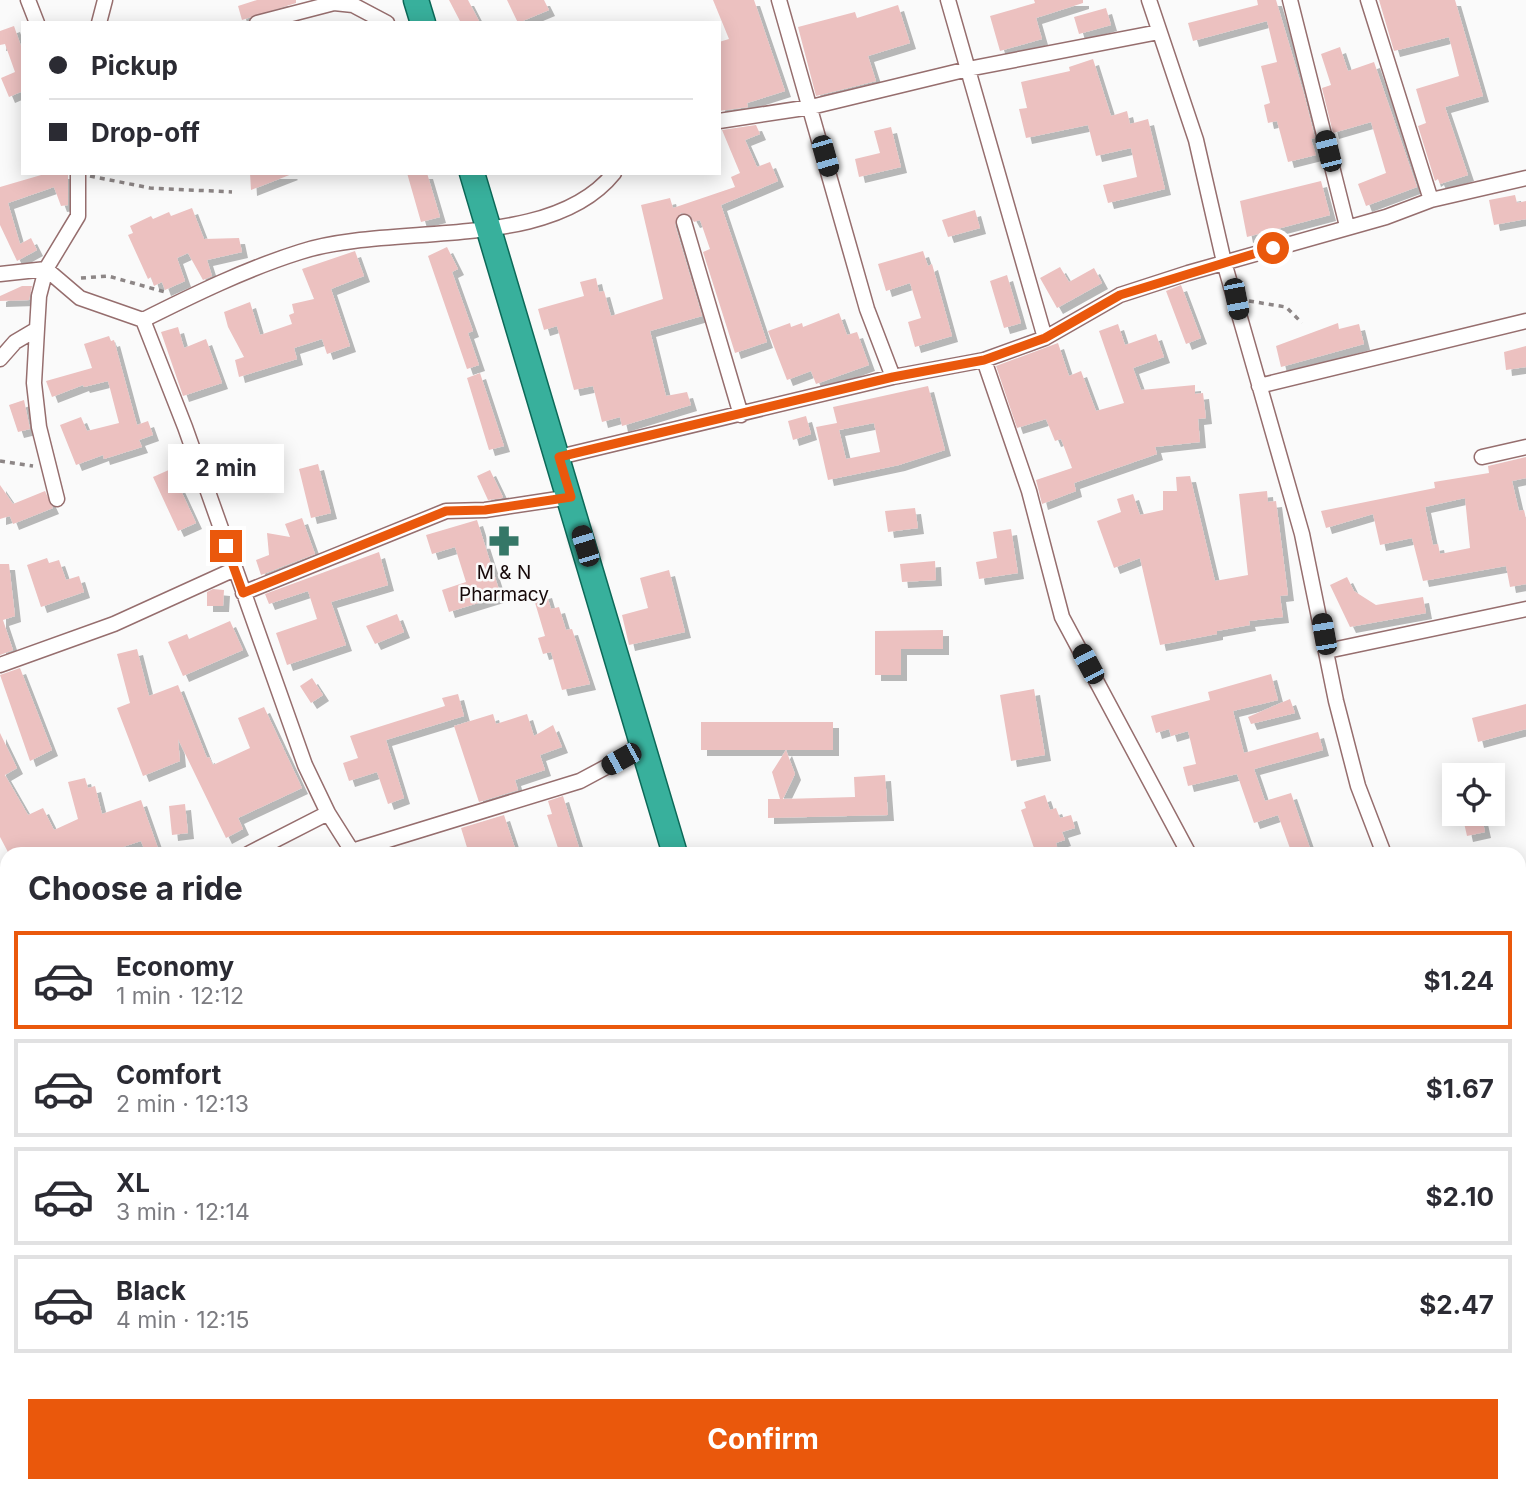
<!DOCTYPE html>
<meta charset="utf-8">
<style>
body{margin:0;font-family:Inter,sans-serif;background:#f2f2f3;color:#2b2b33;height:100vh;display:flex;flex-direction:column;font-size:26px;white-space:nowrap}
*{box-sizing:border-box;margin:0}
p{font-size:23px;color:#7c7c81}
.icon{flex:none;width:38px;height:38px;fill:none;stroke:currentColor;stroke-width:2;stroke-linecap:round;stroke-linejoin:round}
.map{position:relative;flex:1;overflow:hidden}
.details{position:absolute;left:0px;top:847px;width:1526px;height:646px;display:flex;flex-direction:column;background:#fff;border-radius:21px 21px 0 0;box-shadow:0 4px 18px #0003}
.details>*{flex:none}
.hud{position:absolute;left:21px;top:21px;width:700px;height:154px;border-radius:0px;box-shadow:0 4px 18px #0003;display:grid;align-content:center;height:154px;padding:0 28px;background:#fff}
.tools{position:absolute;left:1442px;top:763px;display:grid;gap:14px}
.tools a{display:grid;place-items:center;width:63px;height:63px;border-radius:0px;background:#fff;box-shadow:0 4px 18px #0003;font-size:35px}
.end{position:absolute;width:32px;height:32px;margin:-16px;border:9px solid #ea580c;background:#fff;box-shadow:0 0 0 4px #fff}
.from{border-radius:50%}
.bubble{position:absolute;height:49px;border-radius:0px;background:#fff;box-shadow:0 4px 18px #0003;font-size:23px;font-weight:700;line-height:49px;text-align:center}
.car{position:absolute;width:21px;height:42px;margin:-21px -10px;border-radius:9px;box-shadow:0 0 5px 2px #0007;background:linear-gradient(#222 24%,#8ab4d8 0 40%,#222 0 76%,#8ab4d8 0 86%,#222 0)}
.hud b{display:flex;align-items:center;gap:24px;height:66px;font-size:26px}
.hud b+b{border-top:2px solid #e1e1e2}
.hud i{width:18px;height:18px;background:#2b2b33}
ul{padding:0;list-style:none}
li{display:flex;align-items:center;gap:21px;height:98px;margin:0 14px 10px;padding:0 14px;border:4px solid #e1e1e2;border-radius:0px}
li div{flex:1}
li b{display:block;font-size:26px}
li em{font-style:normal;font-weight:700}
li.active{border-color:#ea580c}
li>.icon{width:63px;height:63px;stroke-width:1.5}
h2{padding:0 28px;font-size:32px;line-height:84px}
.primary-button{display:flex;gap:14px;margin-top:auto;padding:14px 28px}
.primary-button a{flex:1;height:80px;border-radius:0px;background:#ea580c;color:#fff;font-size:28px;font-weight:700;line-height:80px;text-align:center}
.map>svg:first-child{display:block}
.building{fill:#ecc1c0;fill-rule:evenodd;filter:url(#shadow)}
.lines{fill:none;stroke-linecap:round;stroke-linejoin:round}
.minor-casing{stroke:#966e6e;stroke-width:17}
.tertiary-casing{stroke:#966e6e;stroke-width:20}
.trunk-casing{stroke:#0c6958;stroke-width:27}
.path{stroke:#8d8686;stroke-width:3.5;stroke-dasharray:5 5;stroke-linecap:butt}
.minor{stroke:#fff;stroke-width:14}
.tertiary{stroke:#fff;stroke-width:18}
.trunk{stroke:#38b09c;stroke-width:24}
.route{stroke:#ea580c;stroke-width:9}
.labels{text-anchor:middle;stroke-width:5;stroke-linejoin:round;paint-order:stroke}
.poi-label{font-size:19px;fill:#170909;stroke:#fafafa}
</style>
<div class="map">
<svg width="1526" height="1492" viewBox="0 0 1526 1492">
<defs>
<filter id="shadow"><feDropShadow dx="6" dy="6" stdDeviation="0" flood-color="#0004"/></filter>
</defs>
<rect width="100%" height="100%" fill="#fafafa"/>
<path class="building" d="M257,0H296V3L242,20L238,6Z
M449,0H468L480,23H461Z
M507,0H544L549,10L518,23Z
M713,0H754L785,91L747,103L748,107L719,111V42L729,39Z
M1034,0H1083V3L1036,18L1042,39L1000,51L990,16L1035,3Z
M1257,0H1276L1304,94L1315,138L1311,139L1316,155L1288,162L1277,121L1268,123L1264,105L1270,103L1261,66L1277,62L1267,21L1193,41L1188,23L1258,5Z
M1379,0H1455L1483,96L1445,107L1468,175L1440,184L1438,179L1435,181L1418,126L1426,123L1416,89L1459,76L1449,37L1394,51Z
M898,5L910,43L868,56L876,81L816,96L798,27L855,12L857,18Z
M1106,8L1111,25L1079,34L1074,17Z
M14,26L23,52V91L9,97L1,78L15,72L5,44L0,45V31Z
M1340,47L1348,71L1374,62L1417,187L1366,206L1358,184L1386,173L1371,122L1333,133L1322,88L1331,85L1321,54Z
M1093,59L1111,116L1127,111L1130,124L1148,119L1165,189L1108,203L1103,185L1137,177L1131,148L1096,156L1088,125L1026,138L1019,109L1027,108L1021,82L1070,71L1069,67Z
M756,125L760,134L745,140L757,167L770,162L778,181L721,205L767,342L735,353L703,252L710,249L700,220L694,222L690,215L681,213L675,225L702,316L650,331L666,396L687,392L691,405L622,426L620,417L602,422L593,386L574,390L557,326L544,330L538,309L584,296L580,282L596,278L599,292L604,291L611,316L663,299L641,205L670,198L673,208L735,187L731,177L740,173L722,130Z
M891,127L901,167L859,177L855,159L880,153L874,131Z
M48,173H68V205L61,206L54,187L8,203L20,244L31,238L37,250L17,261L0,225V187Z
M250,173H291L292,174L251,190Z
M407,173H427L440,217L421,222Z
M1321,181L1330,215L1247,237L1240,201Z
M1515,195L1517,203L1526,201V219L1494,225L1489,200Z
M192,208L204,239L239,238L242,252L207,260L212,276L203,280L188,253L177,258L185,281L165,290L162,282L154,286L151,277L148,279L128,235L133,233L130,226L151,216L153,219L169,212L171,216Z
M975,210L980,228L948,237L942,220Z
M447,247L458,269L452,272L473,331L468,333L479,365L467,369L428,256Z
M355,251L364,276L331,289L350,346L327,354L322,339L294,348L297,359L239,377L235,360L244,357L228,327L224,312L250,302L260,335L292,324L289,315L294,313L292,304L314,299L302,269Z
M923,251L928,266L932,264L952,336L915,347L908,322L921,318L910,283L886,291L878,264Z
M1060,267L1069,282L1094,268L1102,283L1057,308L1040,278Z
M1007,275L1021,323L1004,328L990,281Z
M1181,285L1201,338L1186,344L1166,291Z
M22,286H32L29,300L0,301V296Z
M839,313L847,335L857,332L869,365L816,384L811,371L787,380L768,331L790,323L791,327L802,323L803,327Z
M1338,323L1339,329L1359,324L1364,344L1281,367L1276,346Z
M1118,324L1125,345L1156,334L1164,357L1133,368L1141,390L1195,385V394L1203,393L1206,418L1198,419L1200,442L1155,447L1157,454L1074,483L1076,491L1042,504L1036,480L1072,468L1061,439L1055,441L1046,419L1017,428L996,366L1058,343L1069,376L1081,371L1096,411L1124,403L1099,331Z
M178,327L184,348L206,339L222,383L183,396L161,332Z
M109,336L111,341L114,340L137,425L148,421L153,435L139,440L142,447L104,459L103,455L76,465L60,425L81,417L87,431L119,423L108,381L84,387L83,385L52,397L46,381L92,368L84,344Z
M1526,346V367L1506,370L1504,352Z
M480,373L504,446L489,450L467,378Z
M928,386L945,450L899,465L828,480L816,427L837,423L833,407ZM874,423L880,452L846,459L839,430Z
M24,400L30,429L18,432L9,405Z
M806,416L811,434L793,440L788,421Z
M1526,457V478L1512,481L1519,511L1524,510L1526,519V584L1510,587L1506,566L1423,581L1412,538L1380,545L1373,514L1326,528L1321,511L1435,488L1434,482L1489,473L1488,466ZM1465,498L1470,548L1440,554L1438,544L1433,545L1425,507Z
M318,464L331,513L311,518L299,469Z
M171,469L196,523L178,531L153,477Z
M490,470L503,497L502,498L488,500L477,476Z
M1190,476L1215,581L1248,575L1239,494L1267,491L1268,502L1276,501L1288,595L1280,596L1283,617L1249,621L1250,625L1217,631V634L1160,645L1140,558L1114,568L1097,521L1121,512L1117,499L1133,494L1140,515L1163,510V491H1177L1176,477Z
M0,485L13,504L45,491L53,508L13,524L10,516L0,519Z
M915,508L918,528L888,532L885,511Z
M302,518L315,554L261,575L256,560L269,555L267,533L290,537L285,524Z
M477,520L501,596L449,612L442,590L466,582L455,547L432,554L426,535Z
M1011,529L1018,573L979,579L976,562L997,558L993,532Z
M379,552L388,585L331,602L346,645L287,665L276,633L317,619L308,591L269,604L265,594Z
M47,558L49,563L59,560L66,580L79,576L84,592L41,607L27,565Z
M935,561L936,580L902,582L900,564Z
M0,564H9L15,616L3,620L13,650L0,655Z
M669,570L685,632L629,645L622,615L648,608L640,578Z
M1347,577L1354,591L1376,605L1423,597L1426,613L1350,627L1330,585Z
M213,589L224,590L223,606H207V592Z
M546,592L551,609L559,607L566,630L572,629L590,684L562,690L551,652L543,654L538,638L545,636L533,596Z
M397,614L404,632L375,644L366,626Z
M230,621L243,650L183,676L168,642L187,634L189,639Z
M943,630V649H901V675H875V631Z
M137,649L149,696L178,685L207,758L209,757L213,765L250,748L238,718L264,707L302,788L238,818L243,829L226,838L178,739L180,761L143,776L117,708L130,703L117,654Z
M20,668L52,750L30,761L0,675Z
M1271,674L1278,700L1233,711L1244,753L1318,732L1323,750L1254,769L1265,801L1291,793L1312,854H1292L1278,815L1254,823L1237,774L1188,786L1183,767L1196,764L1188,731L1171,736L1169,729L1156,733L1151,716L1210,700L1208,692Z
M312,678L323,695L311,703L300,686Z
M1034,689L1045,755L1011,761L1000,695Z
M458,694L464,716L386,740L404,798L388,804L377,772L349,781L343,763L358,758L350,736L445,706L442,698Z
M1290,699L1295,713L1251,724L1248,717Z
M1526,704V729L1478,742L1472,718Z
M493,714L496,724L527,714L534,736L553,725L562,747L540,755L545,770L515,780L518,790L479,802L454,726Z
M701,722H833V750H701Z
M0,733L17,768L5,775L28,815L43,808L54,830L78,819L68,782L85,778L88,788L95,786L102,814L141,800L160,854H146L141,841L114,850L116,854H9L0,837Z
M786,750L795,774L783,799L855,797L854,777L885,775L888,815L768,818V799H780L772,772Z
M1045,795L1050,810L1056,808L1060,818L1071,815L1075,828L1062,832L1065,840L1056,843L1059,854H1044L1043,848L1035,851L1021,810L1026,808L1024,802Z
M563,796L581,854H560L547,815L552,814L548,801Z
M185,804L188,833L172,835L169,806Z
M1462,814H1481L1485,832L1467,836Z
M504,815L516,851L469,854L461,828Z"/>
<g class="lines">
<g class="minor-casing">
<path id="minor" d="M28,0L37,23
M779,0L867,309L893,377L984,360L1045,338L1120,295L1188,273L1386,217L1431,200L1526,178
M948,0L1045,338
M1149,0L1196,140L1224,262L1302,534L1336,701L1358,786L1384,854
M1290,0L1347,226
M1368,0L1431,200
M99,23L105,0
M257,23L334,3L353,5L387,23
M719,121L811,107L968,69L1159,32
M684,222L741,415
M0,274L46,269L80,298L143,320
M0,359L15,342L37,329
M984,360L1029,491L1062,617L1189,854
M1259,386L1526,321
M559,457L893,377
M1482,457L1526,447
M57,499L39,427L34,383L37,329L39,296L46,269L78,216V173
M243,593L446,511L485,510L571,497
M1327,651L1526,609
M0,665L114,624L235,569
M328,813L305,765L185,427L143,320C193,295 246,269 300,252C392,222 550,253 614,173
M248,854L328,813L352,851L580,781L621,759L644,741
M0,888L7,902
M0,926H7
M0,989L7,985
M1519,1092L1526,1090
M0,1271L7,1265
M1167,1486L1169,1492
M105,1492L108,1486
M379,1492L386,1486"/>
</g>
<g class="tertiary-casing">
<path id="tertiary" d="M1519,1353L1526,1351
M0,1464L7,1468
M37,1486L48,1492
M1026,1492L1047,1486"/>
</g>
<g class="trunk-casing">
<path id="trunk" d="M416,0L423,23
M472,173L675,854
M863,1486L865,1492"/>
</g>
<path class="path" d="M90,176L150,188L232,192
M81,278L108,276L165,292
M1249,301L1286,307L1302,323
M0,461L33,466"/>
<use href="#minor" class="minor"/>
<use href="#tertiary" class="tertiary"/>
<use href="#trunk" class="trunk"/>
</g>
<g class="lines">
<path class="route" d="M226,546L243,593L446,511L485,510L571,497L559,457L893,377L984,360L1045,338L1120,295L1273,248"/>
</g>
<defs>
<g id="pharmacy-bare" transform="scale(2.415)"><path d="M-2-6h4v4h4v4h-4v4h-4v-4h-4v-4h4Z" fill="#357767" stroke="#fafafa" stroke-width="2.5" paint-order="stroke"/></g>
</defs>
<g fill-rule="evenodd">
<use href="#pharmacy-bare" x="504" y="541"/>
</g>
<g class="labels">
<g class="poi-label">
<text x="504" y="579">M &amp; N<tspan x="504" dy="22">Pharmacy</tspan></text>
</g>
</g>
</svg>
<div class="tools">
<a><svg class="icon" aria-label="locate" viewBox="0 0 24 24"><circle cx="12" cy="12" r="6"/><path d="M12 2v4M12 18v4M2 12h4M18 12h4"/></svg></a>
</div>
<i class="end from" style="left:1273px;top:248px"></i>
<i class="end" style="left:226px;top:546px"></i>
<div class="bubble" style="left:168px;top:444px;width:116px">2 min</div>
<i class="car" style="left:1328px;top:151px;rotate:346deg"></i>
<i class="car" style="left:825px;top:156px;rotate:164deg"></i>
<i class="car" style="left:1236px;top:299px;rotate:169deg"></i>
<i class="car" style="left:585px;top:546px;rotate:343deg"></i>
<i class="car" style="left:1324px;top:634px;rotate:350deg"></i>
<i class="car" style="left:1088px;top:664px;rotate:332deg"></i>
<i class="car" style="left:621px;top:759px;rotate:241deg"></i>
<div class="hud">
<b><i class="from"></i>Pickup</b>
<b><i></i>Drop-off</b>
</div>
<section class="details">
<h2>Choose a ride</h2>
<ul>
<li class="active"><svg class="icon" aria-label="car" viewBox="0 0 24 24"><path d="M5 17H2v-5l4-1 3-4h7l3 4 3 1v5h-3M9 17h6M6 11h13"/><circle cx="7" cy="17" r="2"/><circle cx="17" cy="17" r="2"/></svg><div><b>Economy</b><p>1 min · 12:12</p></div><em>$1.24</em></li>
<li><svg class="icon" aria-label="car" viewBox="0 0 24 24"><path d="M5 17H2v-5l4-1 3-4h7l3 4 3 1v5h-3M9 17h6M6 11h13"/><circle cx="7" cy="17" r="2"/><circle cx="17" cy="17" r="2"/></svg><div><b>Comfort</b><p>2 min · 12:13</p></div><em>$1.67</em></li>
<li><svg class="icon" aria-label="car" viewBox="0 0 24 24"><path d="M5 17H2v-5l4-1 3-4h7l3 4 3 1v5h-3M9 17h6M6 11h13"/><circle cx="7" cy="17" r="2"/><circle cx="17" cy="17" r="2"/></svg><div><b>XL</b><p>3 min · 12:14</p></div><em>$2.10</em></li>
<li><svg class="icon" aria-label="car" viewBox="0 0 24 24"><path d="M5 17H2v-5l4-1 3-4h7l3 4 3 1v5h-3M9 17h6M6 11h13"/><circle cx="7" cy="17" r="2"/><circle cx="17" cy="17" r="2"/></svg><div><b>Black</b><p>4 min · 12:15</p></div><em>$2.47</em></li>
</ul>
<div class="primary-button"><a>Confirm</a></div>
</section>
</div>
